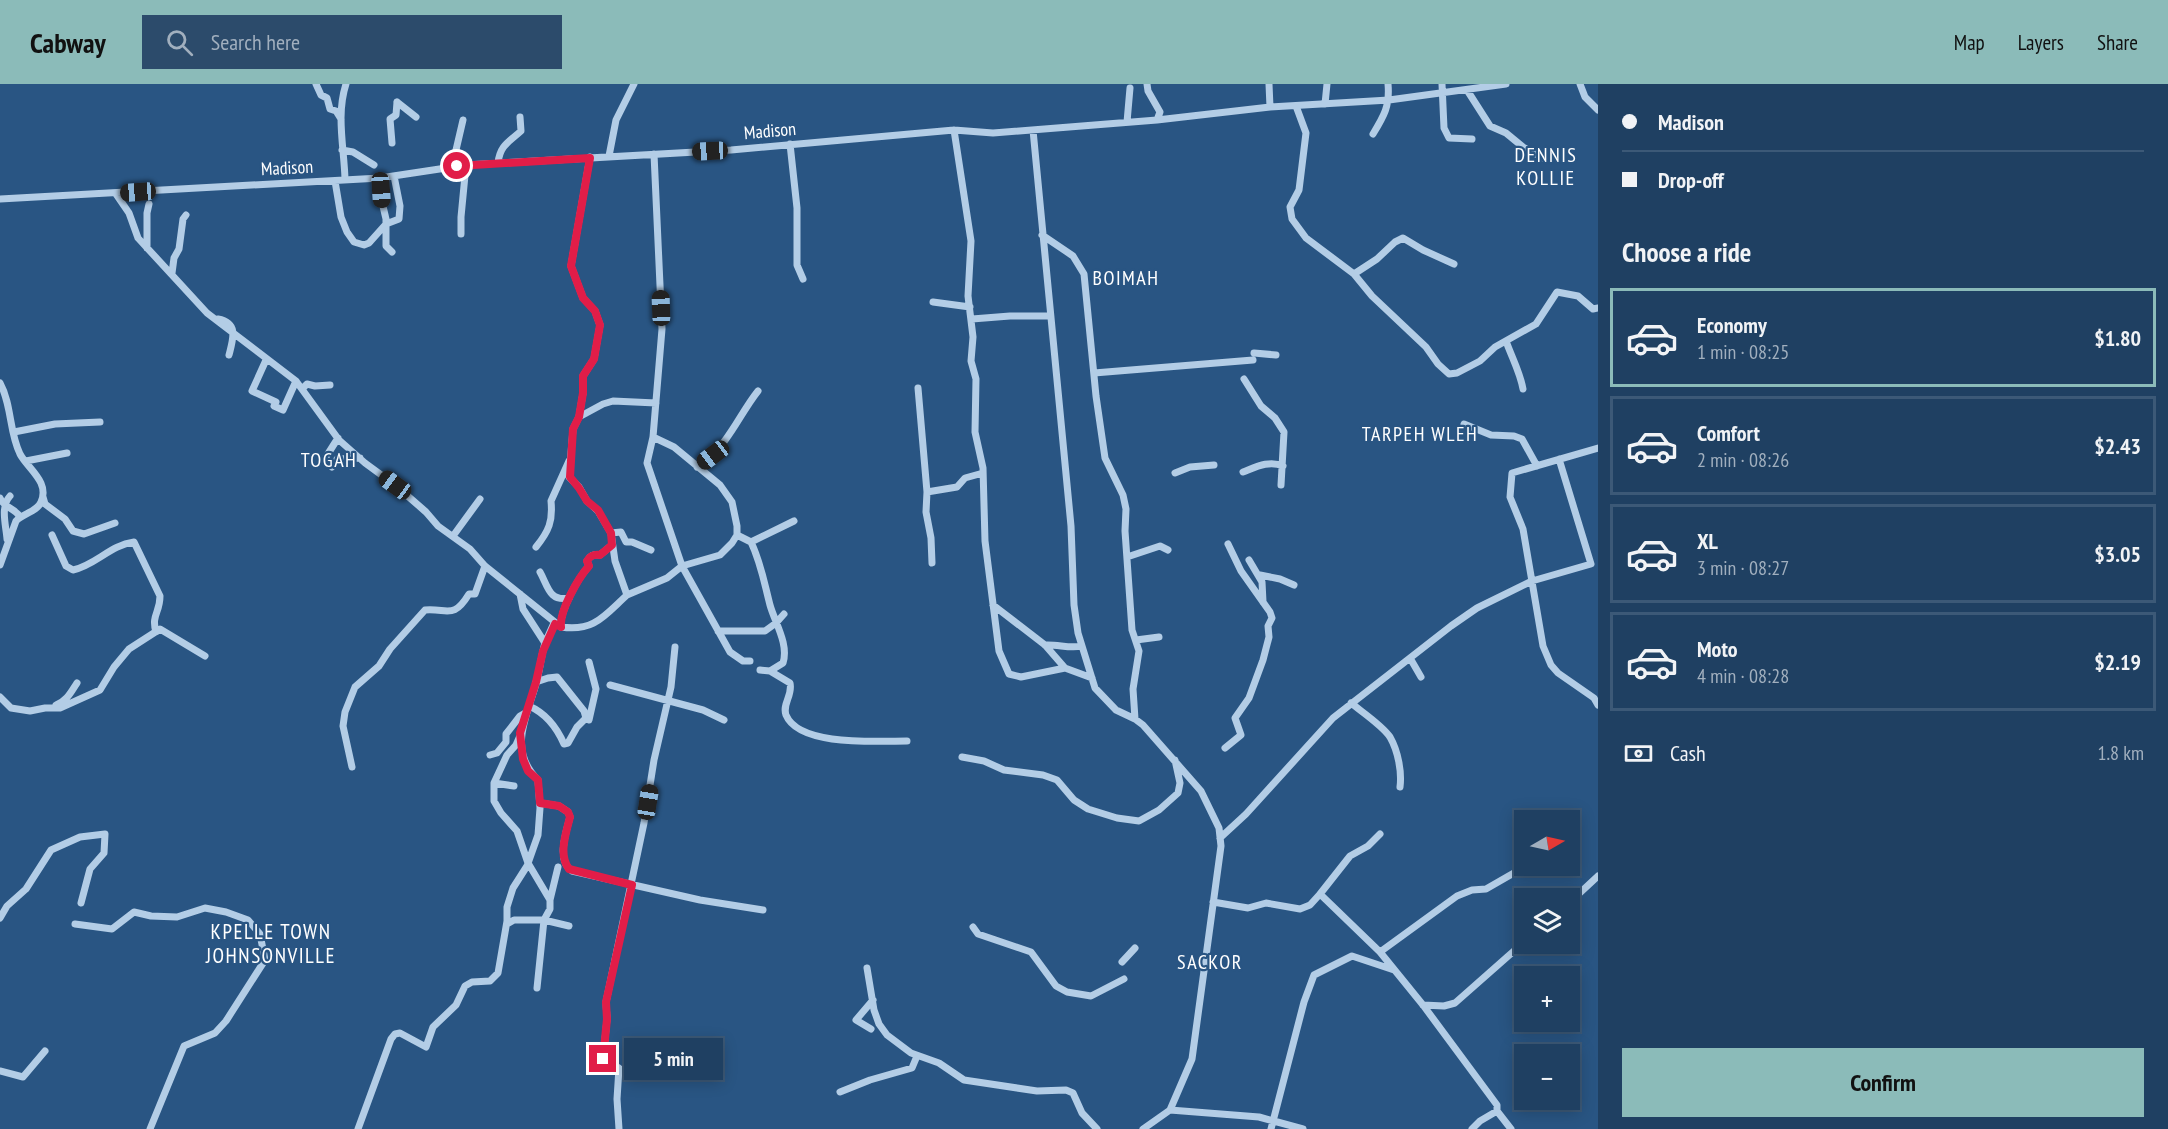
<!DOCTYPE html>
<meta charset="utf-8">
<style>
body{margin:0;font-family:"PT Sans Narrow",sans-serif;background:#2c4b6b;color:#f1f3f6;height:100vh;display:flex;flex-direction:column;font-size:22px;white-space:nowrap}
*{box-sizing:border-box;margin:0}
p{font-size:20px;color:#a1afbe}
.icon{flex:none;width:33px;height:33px;fill:none;stroke:currentColor;stroke-width:2;stroke-linecap:round;stroke-linejoin:round}
.map{position:relative;flex:1;overflow:hidden}
.panel{display:flex;flex-direction:column;background:#1f4062;width:570px}
.panel>*{flex:none}
.banner{display:grid;align-content:center;height:132px;padding:0 24px;background:#1f4062}
.needle{width:39px;rotate:81deg}
.tools{position:absolute;left:1514px;top:726px;display:grid;gap:12px}
.tools a{display:grid;place-items:center;width:66px;height:66px;border-radius:0px;background:#1f4062;box-shadow:0 3px 15px #0003,0 0 0 2px #3c5977;font-size:30px}
.end{position:absolute;width:27px;height:27px;margin:-14px;border:8px solid #e11d48;background:#fff;box-shadow:0 0 0 3px #fff}
.from{border-radius:50%}
.bubble{position:absolute;height:42px;border-radius:0px;background:#1f4062;box-shadow:0 3px 15px #0003,0 0 0 2px #3c5977;font-size:20px;font-weight:700;line-height:42px;text-align:center}
.car{position:absolute;width:18px;height:36px;margin:-18px -9px;border-radius:8px;box-shadow:0 0 4px 2px #0007;background:linear-gradient(#222 24%,#8ab4d8 0 40%,#222 0 76%,#8ab4d8 0 86%,#222 0)}
.banner b{display:flex;align-items:center;gap:21px;height:57px;font-size:22px}
.banner b+b{border-top:2px solid #3c5977}
.banner i{width:15px;height:15px;background:#f1f3f6}
ul{padding:0;list-style:none}
li{display:flex;align-items:center;gap:18px;height:99px;margin:0 12px 9px;padding:0 12px;border:3px solid #3c5977;border-radius:0px}
li div{flex:1}
li b{display:block;font-size:22px}
li em{font-style:normal;font-weight:700}
li.on{border-color:#8bbbb9}
li>.icon{width:54px;height:54px;stroke-width:1.5}
h2{padding:0 24px;font-size:27px;line-height:72px}
.pay{display:flex;align-items:center;gap:15px;height:66px;padding:0 24px;font-size:22px}
.pay p{margin-inline-start:auto}
.primary-button{display:flex;gap:12px;margin-top:auto;padding:12px 24px}
.primary-button a{flex:1;height:69px;border-radius:0px;background:#8bbbb9;color:#111;font-size:24px;font-weight:700;line-height:69px;text-align:center}
header{display:flex;align-items:center;gap:36px;box-sizing:border-box;height:84px;padding:0 30px;background:#8bbbb9;color:#111}
header strong{font-size:28px}
nav{display:flex;gap:33px;margin-inline-start:auto;font-size:21px}
.search{width:420px;height:54px;background:#2c4b6b;display:flex;align-items:center;gap:15px;box-sizing:border-box;padding:0 21px;border-radius:0px;color:#a1afbe;font-size:22px}
main{display:flex;flex:1;min-height:0}
.map>svg:first-child{display:block}
.lines{fill:none;stroke-linecap:round;stroke-linejoin:round}
.minor{stroke:#b3cde6;stroke-width:7}
.route{stroke:#e11d48;stroke-width:8}
.labels{text-anchor:middle;stroke-width:4.5;stroke-linejoin:round;paint-order:stroke}
.street-label{font-size:18px;fill:#fff;stroke:#295583}
.neighbourhood-label{font-size:20px;letter-spacing:1.5px;fill:#fff;stroke:#295583}
.quarter-label{font-size:21px;letter-spacing:1.5px;fill:#fff;stroke:#295583}
</style>
<header>
<strong>Cabway</strong>
<div class="search"><svg class="icon" aria-label="search" viewBox="0 0 24 24"><circle cx="10" cy="10" r="6"/><path d="M15 15l6 6"/></svg>Search here</div>
<nav><a>Map</a><a>Layers</a><a>Share</a></nav>
</header>
<main>
<div class="map">
<svg width="1598" height="1045" viewBox="0 0 1598 1045">
<rect width="100%" height="100%" fill="#295583"/>
<g class="lines">
<path class="minor" d="M316,0L321,11L327,14L330,25L336,27L341,35
M1147,0L1148,7L1160,28L1157,36
M1269,0L1270,23
M1442,0L1444,44L1449,54L1472,55
M1580,0L1585,13L1598,26
M1467,6L1490,42L1506,49L1523,63L1543,74
M397,18L416,33
M1325,20L1327,0
M1296,22L1306,49L1299,106L1290,123L1292,135L1306,154L1354,190L1372,212L1426,263L1438,280L1449,290L1457,289L1480,277L1495,263L1536,240L1557,208L1578,212L1593,225L1598,224
M1127,38L1130,4
M954,46L971,157L968,212L973,253L971,277L976,295L975,348L983,384L985,457L999,567L1009,590L1021,593L1065,584L1092,594
M1033,46L1071,442L1074,521L1078,549L1095,604L1116,626L1135,635L1143,641L1201,707L1219,744L1221,762L1192,975L1170,1026
M1373,50C1384,32 1390,22 1388,0
M392,59L390,35L396,31L397,18
M790,60L797,124V181L803,195
M342,66L353,68L374,81
M609,72L616,36L634,0
M498,79C500,61 509,58 521,47L520,33
M457,82L456,66L463,36
M380,94L382,118L386,135V162L392,168
M345,95C344,63 336,31 346,0
M335,97L341,133L347,148L354,158L364,161L369,159L386,140L399,135L400,122L394,92
M116,110L129,129L138,154L207,229L296,297L339,356L365,379L395,401L426,428L438,442L470,465L485,482L561,543C594,548 604,532 627,511L615,477L611,449L598,427L587,417L579,403L569,393L573,345L579,333L603,320L613,317L656,319
M0,115L380,94L466,81L731,66L954,46L993,49L1157,36L1270,23L1389,16L1506,0
M461,150V133L466,81
M1042,151L1073,172L1084,190L1096,312L1105,374L1123,411L1126,425L1125,447L1132,546L1139,567L1133,605L1135,635
M147,164V129L149,120
M172,189L174,174L179,165L183,135L186,131
M1354,190L1377,175L1395,158L1403,154L1423,166L1454,180
M933,218L970,223
M218,235C239,239 233,255 229,271
M972,235L1010,232H1050
M1506,257C1512,274 1520,288 1523,305
M1254,269L1276,271
M266,276L252,307L276,318L274,322L283,326L296,297
M1094,289L1253,276
M1244,295L1261,322L1275,334L1284,348L1281,401
M0,299C12,321 9,348 20,370C28,385 50,398 41,418C37,428 23,429 16,437L0,481
M918,304L927,408L926,428L931,454L932,479
M302,305L307,300L315,302L330,301
M579,333L583,309V292L594,275L600,241L595,227L583,214L571,182L590,73
M1464,340L1491,351L1514,352L1522,355L1537,382
M14,348L55,340L100,338
M653,353L674,363L720,401L732,418L737,442V451L732,459L720,471L682,482L730,568L743,577H750
M338,354L324,376L332,383L337,375L360,374
M1598,364L1512,389L1510,413L1523,445L1543,562L1551,581L1558,589L1594,614L1598,621
M26,377L67,369
M697,383C702,379 709,375 713,371C731,353 742,327 758,307
M1243,388C1256,383 1269,376 1283,382
M1175,389L1190,383L1214,381
M927,408L957,403L965,394L983,389
M43,413L45,420L65,435L73,447L84,450L115,439
M0,414C4,424 15,424 20,433
M611,449L621,448L626,458H632L651,466
M52,451L66,482L73,486C96,481 110,461 134,458L160,512C160,529 151,531 156,548
M737,451L751,458C761,479 764,498 770,521C775,539 789,560 783,579L770,587
M453,452L480,415
M7,455C6,441 0,423 10,412
M751,458L794,437
M536,463C549,447 553,437 551,417L569,377
M1127,473L1160,462L1168,466
M1249,476L1262,498L1263,518
M540,488C548,502 549,518 569,514
M1260,491L1280,495L1294,501
M520,510L523,525L545,559L554,539
M627,511L667,494L682,482L647,379L653,353L662,245L654,70
M993,521L1045,561L1065,584
M561,543C559,528 578,494 589,482L587,477C590,472 593,470 600,471L612,461
M718,547H765L776,539L784,530
M1136,556L1159,553
M1045,561C1057,560 1071,565 1081,562
M1410,574L1421,593
M760,586L770,587L790,599C793,611 782,620 786,631C799,663 879,657 907,657
M610,601L703,626L724,636
M0,613L11,624L30,627L45,624H60L100,606L114,583L129,565L160,545L205,572
M1351,619C1362,628 1383,642 1390,653C1398,667 1402,688 1400,703
M56,621C67,617 71,608 77,599
M529,622C545,629 557,644 564,660L568,659L577,643L586,634L584,627L557,593L548,594L536,598
M589,636L596,605L589,578
M1225,664L1241,651L1235,634L1249,614L1263,576L1269,553L1268,542L1272,534L1270,528L1241,487L1228,460
M490,671L497,669L506,658V650L520,632L527,628
M962,673L984,677L1004,686L1043,691L1057,696L1074,716L1088,725L1117,734L1139,737L1159,726L1178,709L1180,699L1175,676
M352,683L343,642L345,628L355,603L379,582L390,565L425,526C448,524 453,536 469,510H475L485,482
M494,699L514,702
M540,719L559,722L568,728L570,733C566,748 556,777 572,787L700,816L763,826
M1220,754L1246,730L1333,634L1451,542L1477,524L1532,497L1591,480L1559,375
M1320,810L1350,772L1368,762L1380,750
M550,816L558,783
M1213,818L1248,824L1266,819L1300,825L1310,821L1320,810L1380,868L1423,921L1497,1021V1027
M1569,819L1598,792
M0,834L7,822L26,805L51,766L80,753L105,750L104,769L90,785L81,819
M75,840L112,845L134,828L151,832L177,833L205,824L226,828L248,836L260,850L265,876L226,937L215,949L184,962L150,1045
M507,840L514,836H544L550,825V816L528,779L517,747L501,729L494,717V699L507,671L516,661L520,652
M973,843L978,850L1031,868L1056,902L1067,908L1091,912L1124,895
M1380,868L1457,812L1472,806L1486,805L1526,782
M1122,878L1135,864
M867,884L874,926L879,940L887,951L911,969L939,979L964,996L1037,1007L1066,1006L1073,1009L1082,1029L1097,1045
M537,904L544,836L569,842
M1423,921L1444,922L1455,919L1524,858
M871,945L856,936L873,916
M0,987L23,993L45,967
M840,1008L870,996L912,984L917,972
M358,1045L391,955L395,950L400,949L426,963L433,943L456,921L465,902L472,898L490,897L498,889L507,837V823L513,804L527,782L538,751L540,724L538,696C508,666 526,634 536,600C540,586 541,572 545,559
M619,1045L617,1015L619,984L603,975L607,935L606,918L644,739L654,676L671,603L675,563
M1143,1045L1170,1026L1259,1033L1303,1045
M1271,1045L1304,918L1314,891L1352,872L1394,886
M1472,1045L1480,1037L1497,1027L1511,1045"/>
</g>
<g class="lines">
<path class="route" d="M457,82L590,74L571,182L583,214L595,227L600,241L594,275L583,292V309L579,333L573,345L570,393L579,404L587,417L598,426L611,449L612,461L600,471C593,470 590,472 587,477L589,482C578,494 559,528 561,543L555,540L543,567L536,598L520,649L523,675L528,687L538,696L540,719L559,722L568,728L570,733C566,749 558,771 569,785L632,801L606,918L607,935L603,975"/>
</g>
<g class="labels">
<g class="street-label">
<text transform="translate(770 47) rotate(-5)" y="6">Madison</text>
<text transform="translate(287 84) rotate(-3)" y="6">Madison</text>
</g>
<g class="neighbourhood-label">
<text x="1546" y="78">DENNIS<tspan x="1546" dy="23">KOLLIE</tspan></text>
<text x="1126" y="201">BOIMAH</text>
<text x="1420" y="357">TARPEH WLEH</text>
<text x="329" y="383">TOGAH</text>
<text x="1210" y="885">SACKOR</text>
</g>
<g class="quarter-label">
<text x="271" y="855">KPELLE TOWN<tspan x="271" dy="24">JOHNSONVILLE</tspan></text>
</g>
</g>
</svg>
<div class="tools">
<a><svg class="needle" viewBox="-14 -14 28 28"><path d="M0-13l5 13h-10z" fill="#e53935"/><path d="M0 13l5-13h-10z" fill="#a1afbe"/></svg></a>
<a><svg class="icon" aria-label="layers" viewBox="0 0 24 24"><path d="M12 4l9 5-9 5-9-5zM3 14l9 5 9-5"/></svg></a>
<a>+</a>
<a>−</a>
</div>
<i class="end from" style="left:457px;top:82px"></i>
<i class="end" style="left:603px;top:975px"></i>
<div class="bubble" style="left:624px;top:954px;width:99px">5 min</div>
<i class="car" style="left:710px;top:67px;rotate:267deg"></i>
<i class="car" style="left:381px;top:106px;rotate:176deg"></i>
<i class="car" style="left:138px;top:108px;rotate:266deg"></i>
<i class="car" style="left:661px;top:224px;rotate:358deg"></i>
<i class="car" style="left:713px;top:371px;rotate:233deg"></i>
<i class="car" style="left:395px;top:401px;rotate:306deg"></i>
<i class="car" style="left:648px;top:718px;rotate:9deg"></i>
</div>
<section class="panel">
<div class="banner">
<b><i class="from"></i>Madison</b>
<b><i></i>Drop-off</b>
</div>
<h2>Choose a ride</h2>
<ul>
<li class="on"><svg class="icon" aria-label="car" viewBox="0 0 24 24"><path d="M5 17H2v-5l4-1 3-4h7l3 4 3 1v5h-3M9 17h6M6 11h13"/><circle cx="7" cy="17" r="2"/><circle cx="17" cy="17" r="2"/></svg><div><b>Economy</b><p>1 min · 08:25</p></div><em>$1.80</em></li>
<li><svg class="icon" aria-label="car" viewBox="0 0 24 24"><path d="M5 17H2v-5l4-1 3-4h7l3 4 3 1v5h-3M9 17h6M6 11h13"/><circle cx="7" cy="17" r="2"/><circle cx="17" cy="17" r="2"/></svg><div><b>Comfort</b><p>2 min · 08:26</p></div><em>$2.43</em></li>
<li><svg class="icon" aria-label="car" viewBox="0 0 24 24"><path d="M5 17H2v-5l4-1 3-4h7l3 4 3 1v5h-3M9 17h6M6 11h13"/><circle cx="7" cy="17" r="2"/><circle cx="17" cy="17" r="2"/></svg><div><b>XL</b><p>3 min · 08:27</p></div><em>$3.05</em></li>
<li><svg class="icon" aria-label="car" viewBox="0 0 24 24"><path d="M5 17H2v-5l4-1 3-4h7l3 4 3 1v5h-3M9 17h6M6 11h13"/><circle cx="7" cy="17" r="2"/><circle cx="17" cy="17" r="2"/></svg><div><b>Moto</b><p>4 min · 08:28</p></div><em>$2.19</em></li>
</ul>
<div class="pay"><svg class="icon" aria-label="cash" viewBox="0 0 24 24"><path d="M3 7h18v10H3z"/><circle cx="12" cy="12" r="2"/></svg>Cash<p>1.8 km</p></div>
<div class="primary-button"><a>Confirm</a></div>
</section>
</main>
